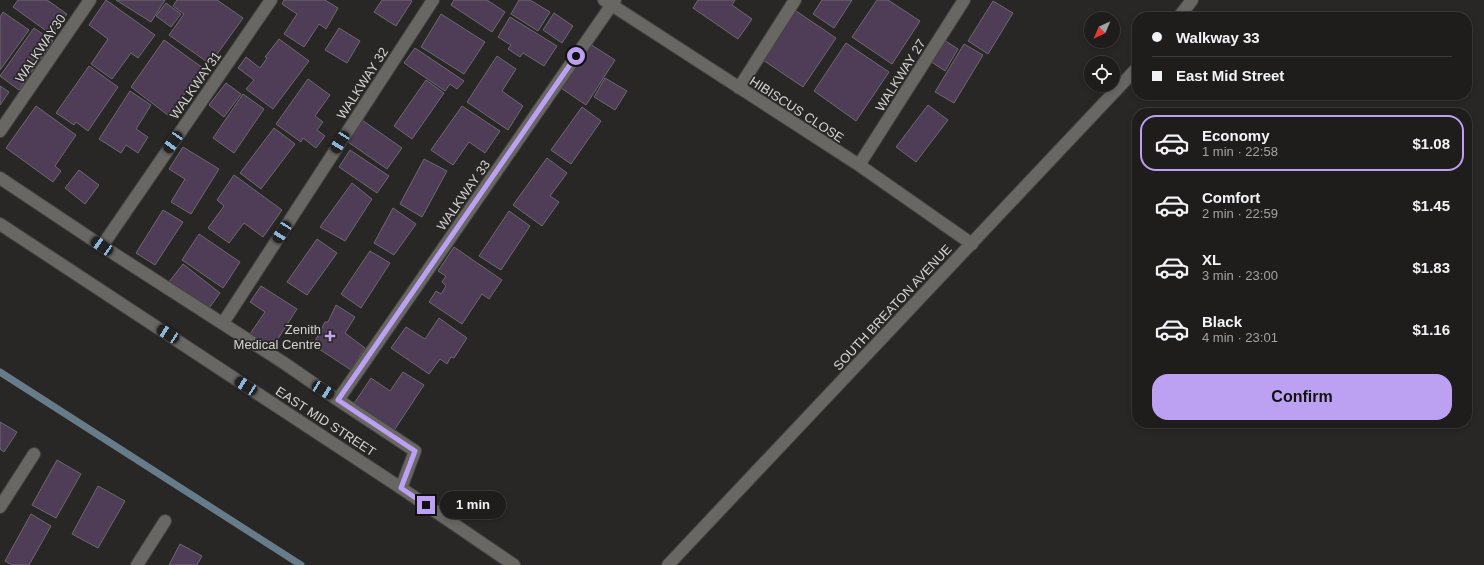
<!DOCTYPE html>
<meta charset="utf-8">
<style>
body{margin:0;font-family:Helvetica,sans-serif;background:#2c2a29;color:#f1f3f6;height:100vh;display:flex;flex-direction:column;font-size:15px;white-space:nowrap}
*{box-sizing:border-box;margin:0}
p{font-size:13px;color:#a1a2a3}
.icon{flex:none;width:22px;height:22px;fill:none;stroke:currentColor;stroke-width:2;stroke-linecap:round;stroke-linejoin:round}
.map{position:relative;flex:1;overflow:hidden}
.panel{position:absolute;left:1132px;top:108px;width:340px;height:320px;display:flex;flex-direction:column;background:#1f1d1c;border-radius:16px;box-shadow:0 2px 6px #0003,0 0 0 1px #3c3b3b}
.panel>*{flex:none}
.banner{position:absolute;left:1132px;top:12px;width:340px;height:88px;border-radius:16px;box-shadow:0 2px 6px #0003,0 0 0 1px #3c3b3b;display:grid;align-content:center;height:88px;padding:0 20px;background:#1f1d1c}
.needle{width:26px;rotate:224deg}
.fabs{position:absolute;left:1084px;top:12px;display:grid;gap:8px}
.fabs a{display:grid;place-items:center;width:36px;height:36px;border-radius:50%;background:#1f1d1c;box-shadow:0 2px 6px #0003,0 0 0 1px #3c3b3b;font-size:20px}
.end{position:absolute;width:18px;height:18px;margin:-9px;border:5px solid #bca0f2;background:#111;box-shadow:0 0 0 2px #111}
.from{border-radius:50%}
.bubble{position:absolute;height:28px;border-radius:14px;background:#1f1d1c;box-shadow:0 2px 6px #0003,0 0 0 1px #3c3b3b;font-size:13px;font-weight:800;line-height:28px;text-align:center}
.car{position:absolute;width:12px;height:24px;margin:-12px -6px;border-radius:5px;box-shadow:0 0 3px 1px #0007;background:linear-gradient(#222 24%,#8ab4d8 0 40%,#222 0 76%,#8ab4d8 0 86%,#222 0)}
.banner b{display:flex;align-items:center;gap:14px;height:38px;font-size:15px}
.banner b+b{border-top:1px solid #3c3b3b}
.banner i{width:10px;height:10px;background:#f1f3f6}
ul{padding:7px 0 0;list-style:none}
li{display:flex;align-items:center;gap:12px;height:56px;margin:0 8px 6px;padding:0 12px;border:2px solid transparent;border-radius:16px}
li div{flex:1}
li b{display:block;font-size:15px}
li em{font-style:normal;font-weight:800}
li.current{border-color:#bca0f2}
li>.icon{width:36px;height:36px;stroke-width:1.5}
.cta{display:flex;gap:8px;margin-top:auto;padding:8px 20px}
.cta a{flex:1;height:46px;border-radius:16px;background:#bca0f2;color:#111;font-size:16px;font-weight:800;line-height:46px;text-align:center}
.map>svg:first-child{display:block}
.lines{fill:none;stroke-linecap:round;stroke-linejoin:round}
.stream{stroke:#677c8a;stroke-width:7}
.building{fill:#4f3c56;stroke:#6c6a6d}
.minor-casing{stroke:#454341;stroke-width:14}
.tertiary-casing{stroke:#454341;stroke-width:14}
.minor{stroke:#696764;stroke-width:12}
.tertiary{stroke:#696764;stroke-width:12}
.route{stroke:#bca0f2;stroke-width:5}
.poi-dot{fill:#c6a6f0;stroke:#292725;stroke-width:1.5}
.labels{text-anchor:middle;stroke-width:3.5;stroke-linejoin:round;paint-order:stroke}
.street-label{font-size:13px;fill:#d5d4d3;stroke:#292725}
.poi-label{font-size:13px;fill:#d5d4d3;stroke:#292725;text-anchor:end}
</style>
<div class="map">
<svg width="1484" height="565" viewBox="0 0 1484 565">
<rect width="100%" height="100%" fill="#292725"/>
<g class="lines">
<path class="stream" d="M0,372L301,565"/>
</g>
<path class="building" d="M18,0H47L67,14L52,35L13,7Z
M106,0L155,35L138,58L131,53L112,79L91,64L108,39L89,25Z
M116,0H165L151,22Z
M177,0H217L243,18L210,64L169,35L184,14L173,6Z
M284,0H325L338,8L326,29L319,24L304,47L284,34L297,14L282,4Z
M382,0H410L412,1L396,26L374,12Z
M454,0H487L505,12L492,32L451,5Z
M519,0H530L550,12L538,31L511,14Z
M698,0H735L732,5L752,19L738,39L693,8Z
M822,0H852L834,28L813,14Z
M877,0H888L920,21L892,64L852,37Z
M993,1L1013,13L988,54L968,41Z
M166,3L181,14L171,27L156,16Z
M793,9L836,38L803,87L760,58Z
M3,12L29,30L0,70V17Z
M554,13L573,26L562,43L543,30Z
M441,14L485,42L464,74L421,47Z
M510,17L557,46L544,66L523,53L520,57L508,49L511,45L498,37Z
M34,28L53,41L19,90L0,76Z
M339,28L360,41L347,63L325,50Z
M279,39L309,61L273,109L246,89L254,80L238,68L246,57L260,68L267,58L265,57Z
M164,40L203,68L169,116L131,87Z
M944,40L958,49L945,71L930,61Z
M846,43L889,72L856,121L814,91Z
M590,44L615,60L586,105L561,88Z
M964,44L983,55L954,103L935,92Z
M415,48L464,81L457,89L450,84L445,91L404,63Z
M497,56L516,69L502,91L523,106L508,130L467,102Z
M89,66L118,87L88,131L76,122L74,125L56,113Z
M605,78L627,91L615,110L594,97Z
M308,79L330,95L315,116L323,122L317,130L325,136L316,148L303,138L301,142L276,124Z
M426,80L444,93L412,139L394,126Z
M226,83L241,94L224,117L209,105Z
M0,86L9,92L0,105Z
M130,91L151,105L136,129L148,137L138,153L126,145L121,153L99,139Z
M243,94L264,109L234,153L213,138Z
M928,105L948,120L916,162L896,147Z
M36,106L76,135L55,166L61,171L53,182L6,148Z
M462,106L500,131L485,153L469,142L453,165L431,150Z
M582,107L601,121L571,164L551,150Z
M362,120L402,148L387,169L348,142Z
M274,128L295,144L261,189L240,173Z
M183,147L219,169L191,214L171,202L185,179L169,169Z
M350,150L389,176L377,193L339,167Z
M547,158L567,173L550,196L559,202L542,226L513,205Z
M424,159L447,171L422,217L400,204Z
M79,170L99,185L85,204L65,188Z
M234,175L282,210L263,237L244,223L229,243L208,228L224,206L217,200Z
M352,183L372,199L345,241L320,227Z
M393,208L416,224L394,255L374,243Z
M163,210L183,222L155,265L136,253Z
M509,211L530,226L501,270L479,256Z
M199,234L240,262L223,288L182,260Z
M317,239L337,253L307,295L287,282Z
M454,247L502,280L489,299L482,294L462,324L429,302L436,291L441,294L446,286L442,282L446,276L438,271Z
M370,251L390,263L361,308L341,294Z
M183,264L220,293L207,311L169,282Z
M261,286L297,309L272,348L250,334L265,312L250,302Z
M336,305L355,317L345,333L365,348L351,370L313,345L325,322H328Z
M439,318L467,338L454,358L451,357L447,364L440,359L429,374L391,348L406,327L425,339Z
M403,372L424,385L393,432L353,405L371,378L390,391Z
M0,422L17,432L4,452L0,449Z
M57,460L81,474L56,518L32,505Z
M98,486L125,501L98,548L72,534Z
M31,514L51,526L29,565H12L5,561Z
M180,544L202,556L197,565H169Z"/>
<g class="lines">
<g class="minor-casing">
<path id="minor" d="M604,0L859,165L972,244
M739,88L795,0
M0,131L90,0
M859,165L964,0
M0,178L102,246L284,363L323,390L415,451L401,488
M102,246L271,0
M223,323L433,0
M338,400L615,0
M0,507L34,454
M137,565L165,521"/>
</g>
<g class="tertiary-casing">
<path id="tertiary" d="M1179,17L1192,0
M0,224L401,488L514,565
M668,565L1137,68"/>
</g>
<use href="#minor" class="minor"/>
<use href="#tertiary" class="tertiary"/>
</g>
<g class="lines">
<path class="route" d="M426,505L401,488L415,451L338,400L576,56"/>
</g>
<path class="poi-dot" d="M328 330h4v4h4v4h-4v4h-4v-4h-4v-4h4z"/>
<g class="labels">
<g class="street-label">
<text transform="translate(40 48) rotate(-56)" y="5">WALKWAY30</text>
<text transform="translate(900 75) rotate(-58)" y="5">WALKWAY 27</text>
<text transform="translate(362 83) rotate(-57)" y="5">WALKWAY 32</text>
<text transform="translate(195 85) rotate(-55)" y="5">WALKWAY31</text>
<text transform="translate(797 109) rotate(33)" y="5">HIBISCUS CLOSE</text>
<text transform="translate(463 195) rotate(-55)" y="5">WALKWAY 33</text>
<text transform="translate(892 307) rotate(-47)" y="5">SOUTH BREATON AVENUE</text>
<text transform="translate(326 421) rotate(33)" y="5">EAST MID STREET</text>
</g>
<g class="poi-label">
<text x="321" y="334">Zenith<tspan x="321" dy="15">Medical Centre</tspan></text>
</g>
</g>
</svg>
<div class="fabs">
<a><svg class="needle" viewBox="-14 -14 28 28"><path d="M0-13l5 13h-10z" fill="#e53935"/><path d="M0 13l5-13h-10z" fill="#a1a2a3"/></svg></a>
<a><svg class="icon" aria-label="locate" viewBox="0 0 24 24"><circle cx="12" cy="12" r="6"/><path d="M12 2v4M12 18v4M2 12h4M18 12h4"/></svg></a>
</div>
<i class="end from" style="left:576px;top:56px"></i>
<i class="end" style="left:426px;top:505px"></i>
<div class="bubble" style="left:440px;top:491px;width:66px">1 min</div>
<i class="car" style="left:173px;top:142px;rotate:215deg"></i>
<i class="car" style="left:340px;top:142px;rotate:213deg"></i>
<i class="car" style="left:282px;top:232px;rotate:213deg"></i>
<i class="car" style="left:102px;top:246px;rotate:304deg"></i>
<i class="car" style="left:168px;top:334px;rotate:303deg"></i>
<i class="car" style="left:246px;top:386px;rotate:303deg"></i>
<i class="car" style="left:323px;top:390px;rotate:122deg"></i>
<div class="banner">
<b><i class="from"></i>Walkway 33</b>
<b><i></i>East Mid Street</b>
</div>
<section class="panel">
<ul>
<li class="current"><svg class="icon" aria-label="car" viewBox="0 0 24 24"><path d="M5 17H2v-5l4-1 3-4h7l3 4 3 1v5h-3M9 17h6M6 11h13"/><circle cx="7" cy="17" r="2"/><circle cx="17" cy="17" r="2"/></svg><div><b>Economy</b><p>1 min · 22:58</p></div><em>$1.08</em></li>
<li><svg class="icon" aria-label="car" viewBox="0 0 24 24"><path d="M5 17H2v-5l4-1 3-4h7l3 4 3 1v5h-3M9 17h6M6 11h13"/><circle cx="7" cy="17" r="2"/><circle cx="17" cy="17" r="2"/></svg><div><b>Comfort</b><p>2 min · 22:59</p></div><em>$1.45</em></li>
<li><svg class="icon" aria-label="car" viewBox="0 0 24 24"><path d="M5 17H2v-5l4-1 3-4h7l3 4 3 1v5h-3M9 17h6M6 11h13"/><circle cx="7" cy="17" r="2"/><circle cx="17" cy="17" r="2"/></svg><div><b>XL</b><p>3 min · 23:00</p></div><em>$1.83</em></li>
<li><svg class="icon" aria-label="car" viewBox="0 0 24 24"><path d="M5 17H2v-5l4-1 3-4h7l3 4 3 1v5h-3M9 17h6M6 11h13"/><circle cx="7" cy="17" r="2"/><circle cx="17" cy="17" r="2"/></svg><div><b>Black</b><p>4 min · 23:01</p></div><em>$1.16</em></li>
</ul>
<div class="cta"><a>Confirm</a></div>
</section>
</div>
